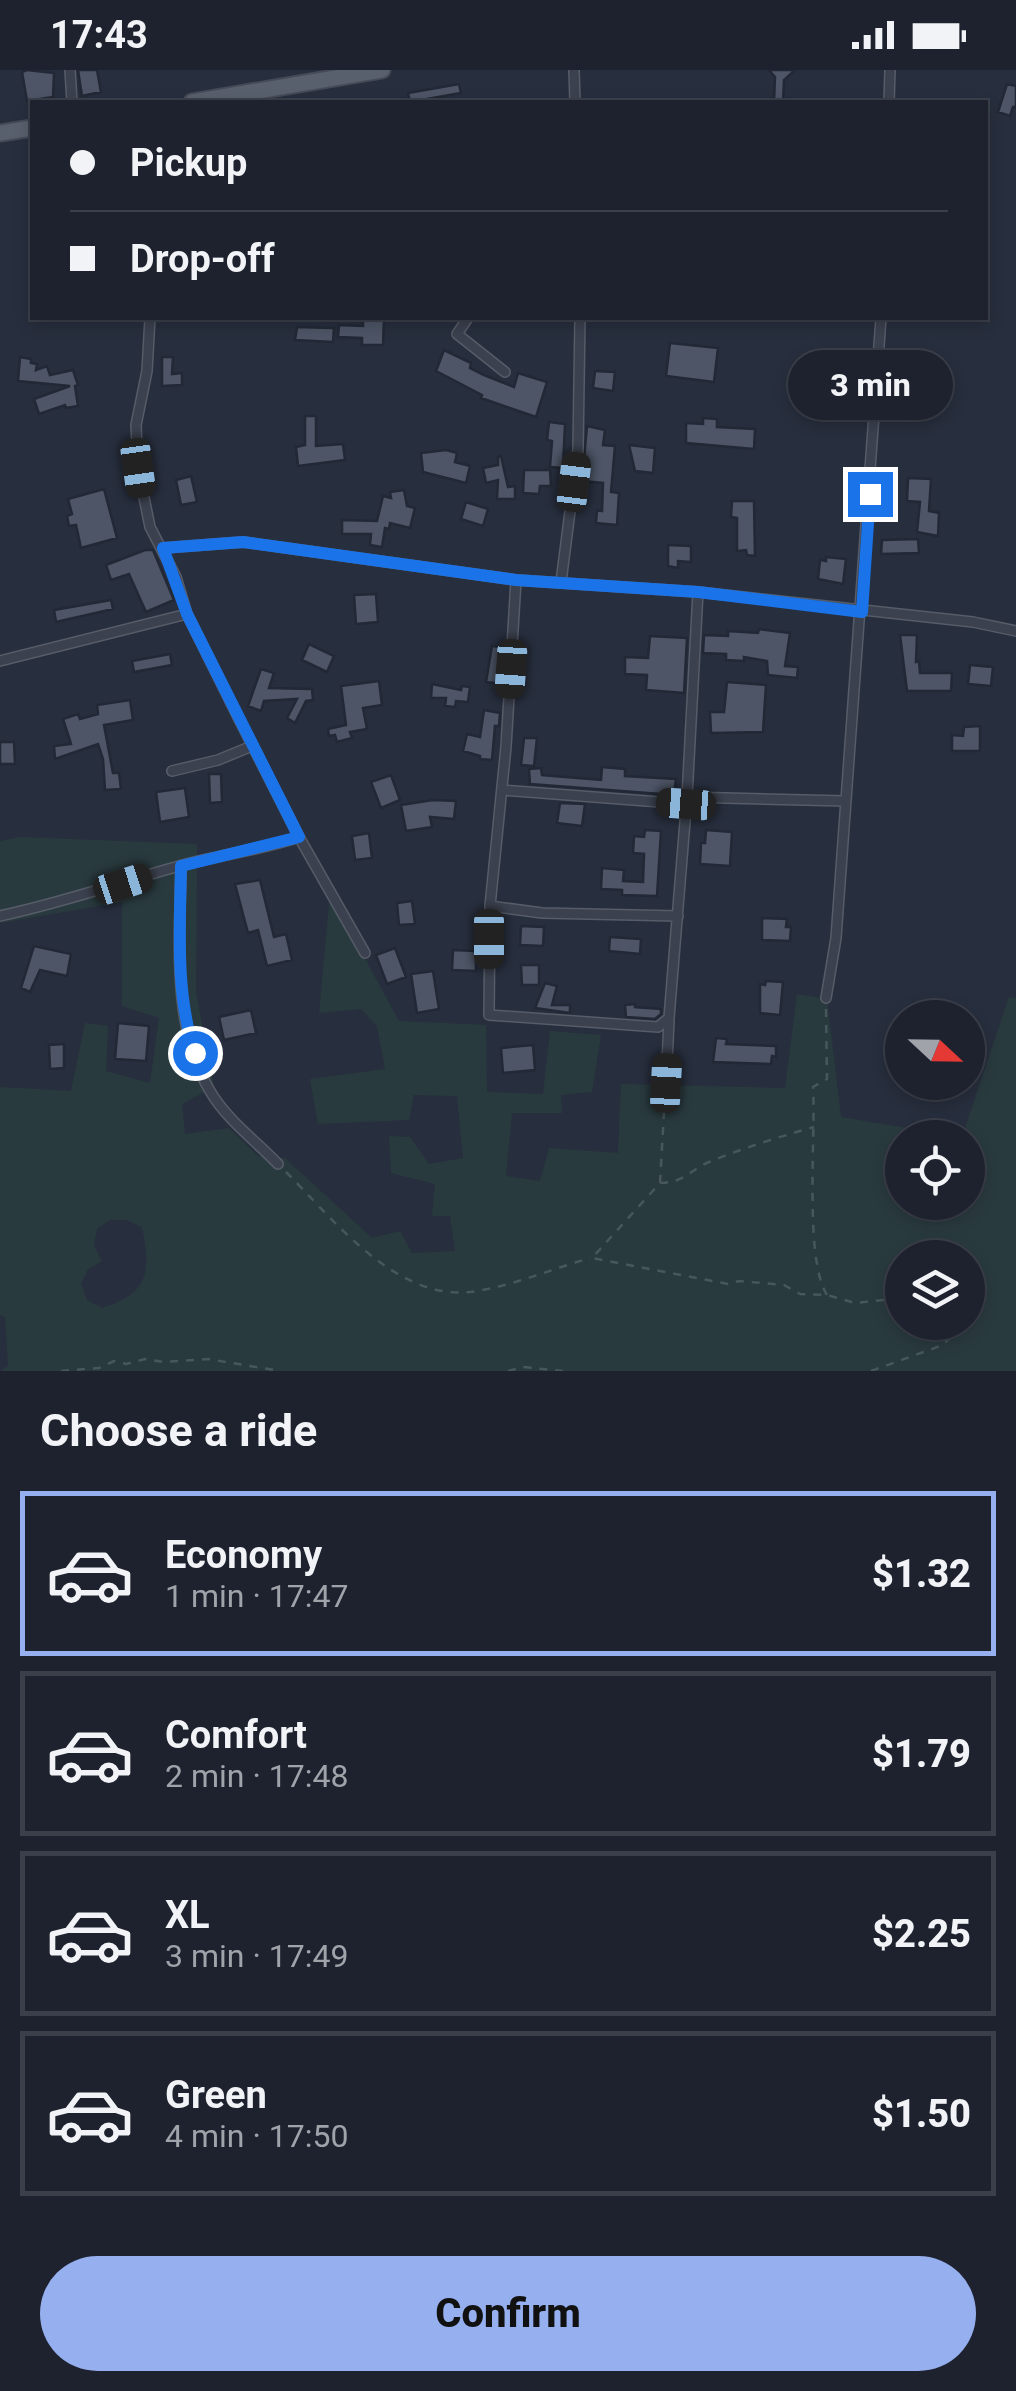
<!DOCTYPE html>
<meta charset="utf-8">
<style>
body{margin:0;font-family:Roboto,sans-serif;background:#252a36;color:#f1f3f6;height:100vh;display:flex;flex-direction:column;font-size:38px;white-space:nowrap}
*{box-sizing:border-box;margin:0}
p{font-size:32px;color:#a0a4aa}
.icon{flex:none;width:55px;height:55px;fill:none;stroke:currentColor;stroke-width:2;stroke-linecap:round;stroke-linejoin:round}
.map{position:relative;height:1301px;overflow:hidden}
.drawer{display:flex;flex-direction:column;background:#1d222e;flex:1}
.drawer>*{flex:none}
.banner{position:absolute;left:30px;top:30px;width:958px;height:220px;border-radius:0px;box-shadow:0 5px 15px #0003,0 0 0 2px #3b3f4a;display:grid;align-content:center;height:220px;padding:0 40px;background:#1d222e}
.needle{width:65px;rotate:112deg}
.tools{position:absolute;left:885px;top:930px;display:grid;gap:20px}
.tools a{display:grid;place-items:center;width:100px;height:100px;border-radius:50%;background:#1d222e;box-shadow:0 5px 15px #0003,0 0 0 2px #3b3f4a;font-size:50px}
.end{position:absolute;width:45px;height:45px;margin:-22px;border:12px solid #1a73e8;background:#fff;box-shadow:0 0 0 5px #fff}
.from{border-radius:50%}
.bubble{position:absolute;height:70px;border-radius:35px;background:#1d222e;box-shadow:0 5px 15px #0003,0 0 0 2px #3b3f4a;font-size:32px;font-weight:800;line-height:70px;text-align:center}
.car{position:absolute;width:30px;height:60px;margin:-30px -15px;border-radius:12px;box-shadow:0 0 8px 2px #0007;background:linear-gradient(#222 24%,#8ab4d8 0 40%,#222 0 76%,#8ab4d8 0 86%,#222 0)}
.banner b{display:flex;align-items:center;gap:35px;height:95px;font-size:38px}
.banner b+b{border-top:2px solid #3b3f4a}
.banner i{width:25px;height:25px;background:#f1f3f6}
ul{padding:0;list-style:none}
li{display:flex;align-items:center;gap:30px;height:165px;margin:0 20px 15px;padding:0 20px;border:5px solid #3b3f4a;border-radius:0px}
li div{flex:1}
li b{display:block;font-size:38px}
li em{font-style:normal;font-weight:800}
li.on{border-color:#95afef}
li>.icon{width:90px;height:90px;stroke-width:1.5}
h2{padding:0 40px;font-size:45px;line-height:120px}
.cta{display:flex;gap:20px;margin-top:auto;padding:20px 40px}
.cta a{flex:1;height:115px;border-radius:60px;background:#95afef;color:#111;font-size:40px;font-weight:800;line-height:115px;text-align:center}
.status{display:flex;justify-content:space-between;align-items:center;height:70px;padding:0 50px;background:#1d222e;direction:ltr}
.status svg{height:28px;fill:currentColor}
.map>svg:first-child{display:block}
.green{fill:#293a3e;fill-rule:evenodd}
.building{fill:#4d5566;stroke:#222835;stroke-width:2.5}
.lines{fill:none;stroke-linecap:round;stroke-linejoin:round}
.street-casing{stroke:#565c68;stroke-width:12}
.primary-casing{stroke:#444a57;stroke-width:19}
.path{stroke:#47575b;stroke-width:2.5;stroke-dasharray:8 8;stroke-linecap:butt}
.street{stroke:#3b414e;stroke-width:9}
.primary{stroke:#59606d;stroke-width:15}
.route{stroke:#1a73e8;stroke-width:12}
</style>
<div class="status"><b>17:43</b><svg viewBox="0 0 49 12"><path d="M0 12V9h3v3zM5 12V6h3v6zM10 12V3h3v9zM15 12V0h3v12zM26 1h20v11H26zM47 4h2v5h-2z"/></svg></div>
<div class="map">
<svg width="1016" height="1301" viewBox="0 0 1016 1301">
<rect width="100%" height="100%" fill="#272e3d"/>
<path class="green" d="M21,767L197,774L196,923L214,1017L182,1034L185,1064L229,1058L258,1086L285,1088L372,1168L400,1161L412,1183L455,1181L450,1146H432L435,1114L391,1103L389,1066L410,1067L429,1094L463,1088L457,1026L414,1025L409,1050L318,1054L310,1009L385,999L377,956L361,939L319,943L330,824L399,951L486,955L487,1022L543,1024L550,961L601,965L592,1022L561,1025L562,1043H512L506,1106L540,1111L549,1078L618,1083L621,1014L785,1018L797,924L827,929L841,1047L961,1067L902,1068V1132H968V1068L962,1067L1009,927L1016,928V1301H0L8,1296L5,1247L0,1245V1017L71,1021L85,953L108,956L106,1001L150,1013L159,948L122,936V832L0,853V771ZM110,1150H126L142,1157C151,1201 150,1223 102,1238L87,1230L81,1214L88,1199L102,1191L94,1176L97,1159ZM902,1188H968V1252H902Z"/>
<path class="building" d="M27,0L54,3L53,27L27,31L22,2Z
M78,0H97L101,22L82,26Z
M769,0H795L784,10L783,32H774L775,7Z
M459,14L461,23L410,32L408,23Z
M1007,14L1016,16V37H1013L1010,46L998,42Z
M363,248H384L383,275H362V268L338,267L339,255L363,256Z
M297,257L334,258L333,272L295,270Z
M670,273L718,278L714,312L666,306Z
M444,280L471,293L470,298L484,305L514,317L518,303L547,312L536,347L481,328L482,325L436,301Z
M20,287L31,289V293L37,294L36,300L47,296L50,305L73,300L78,315L75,316L78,336L66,338L65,335L39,344L34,329L70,316L18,311Z
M162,287H173L172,304L182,303V315L162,316Z
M595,301L615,302L613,321L593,318Z
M305,346H316V376L343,374L345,390L298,396L296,377L305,375Z
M703,348L717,349V357L755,359L754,379L686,373V353L703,354Z
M549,352L565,354L563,398L550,397L552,371L547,370Z
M587,356L605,360L603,375L615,376L611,422L619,423L617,455L596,453L597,440L602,441L603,413L582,411Z
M629,375L655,378L653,403L635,401Z
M446,380L457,383L455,392L470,396L466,413L423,402L421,383Z
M501,386L508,417L515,416V429H497L498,410L486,413L483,398L498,395V387Z
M524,400H550L551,416H540L539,424L523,423Z
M191,406L197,432L181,435L176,410Z
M908,408L931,409L929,441L939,443L938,466L917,462L920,432L907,431Z
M104,419L117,468L81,478L76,455L69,456L67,446L72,444L68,429Z
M404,420L407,436L415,438L410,458L390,453L389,459L385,458L382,477L370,475L371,464H342V450L377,451L383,426L391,428L390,422Z
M732,431H754L755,486L747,485L746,480L737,481V448L731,447Z
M466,432L488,439L483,456L461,449Z
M918,469L919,483L881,484L882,470Z
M668,475L691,476V492L678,491V498L668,496Z
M145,480H153L174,530L146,542L129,504L111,510L106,495Z
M826,487L846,489L843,514L818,509L820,490L826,491Z
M376,524L378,552L356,554L354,525Z
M111,530L113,539L56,552L54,540Z
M759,559L790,563L785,596L798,597L797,608L768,605L767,591L744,587V591L726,590V584L703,583L704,565L728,566V561L758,563Z
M900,565H917L916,592L919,591L920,603H952L951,621H907Z
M650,566L687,568L684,623L646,620L647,605L625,604V587L648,588Z
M309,574L334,586L327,602L302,590Z
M492,576L501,577L502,614L486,612Z
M170,584L172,595L134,602L132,591Z
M970,595L993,597L991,616L968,614Z
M261,599L274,603L269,618L312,619L313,630L306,631L295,653L287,648L297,629L264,631L261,641L248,636Z
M379,611L382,635L363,638L367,659L350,662L352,668L337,672L335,665L329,666L328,659L346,655L341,616Z
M727,612L766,615L763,662L711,663L710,642H724Z
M432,614L461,620L462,616L470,617L468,632L456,631L455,637L445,636L446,628H431Z
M130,630L133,650L104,655L113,703H119L121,719L105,720L103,689L98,674L55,689L54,676L71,674L63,649L78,644L80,649L98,644L97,635Z
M484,640L500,643L499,656H495L492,690L480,689V686L463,681L467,664L480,667Z
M980,656V681H952V665L963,666L964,657Z
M524,668H537L534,696L521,695Z
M0,672H14L15,694H0Z
M602,697L625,699V706L676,709L674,725L530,714L529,699L541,698L542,705L601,710Z
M209,704H221L222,732L210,733Z
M391,705L400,730L381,738L371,712Z
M185,718L189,747L160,752L156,722Z
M433,730L456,731L454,749L430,747L432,757L406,761L401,735Z
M560,733L585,734L582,756L557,753Z
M645,760L661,761L657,826L622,825V820L601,819L602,798L624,800L623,811L643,812L644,784L633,783L634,766L644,767Z
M706,760L732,762L730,796L700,794L701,773H705Z
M369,763L372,788L355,790L352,766Z
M260,810L274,867L286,864L292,890L267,896L258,860L248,863L235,814Z
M412,831L415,854L399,855L397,833Z
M762,848L787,849L786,857H791L790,871L762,870Z
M521,856L544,857L543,876L520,875Z
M610,867L641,869L640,884L609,881Z
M34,876L71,884L67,906L40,900L30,922L21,918Z
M395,878L406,907L387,914L376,885Z
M453,880L476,881V901L452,900Z
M521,895H539V915H522Z
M433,901L439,939L417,943L411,904Z
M766,911L783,912L780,945L760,943V914L765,915Z
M545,913L557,916L552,935H570V943L535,938Z
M635,934V937L661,939V944L655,949L626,947L625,935Z
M251,940L256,963L224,970L219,947Z
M118,953L149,956L146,991L115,989Z
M716,968L727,969L726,974L776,976V987L772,986L771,994L713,992Z
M64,974V998L50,999L49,975Z
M533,975L535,1000L503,1003L501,978Z"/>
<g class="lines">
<g class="street-casing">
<path id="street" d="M70,0L72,32
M574,0L575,32
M889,32L890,0
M150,248L147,301L136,355L138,398L150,457L176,507L187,544L238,647L299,767L365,883
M468,248L457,264L505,302
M163,478L243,472L516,510L698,522L973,552L1016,561
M516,510L506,677L490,836L542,843L678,846
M561,512L578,379L580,248
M0,591L187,544
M172,701L218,690L252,676
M502,720L686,734
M687,727L845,731
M181,796C180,869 171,955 210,1021C226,1049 256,1071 278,1094
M490,836L489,945L658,957L669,948L687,727L698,522
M0,846C61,833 119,813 179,796C219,785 260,780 299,767
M826,928L836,868L881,248
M666,1013L669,951"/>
</g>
<g class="primary-casing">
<path id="primary" d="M192,32L382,0
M0,63L32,58"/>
</g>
<path class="path" d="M826,939L827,1009L813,1017C816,1065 804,1189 827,1225
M665,1025L660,1113L592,1188L728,1214L739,1211L784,1215L800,1224L827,1225L855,1233L893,1229L902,1233
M286,1102C333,1149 395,1230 470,1222C510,1217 552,1199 590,1188
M660,1113C686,1112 688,1101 709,1092C743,1078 779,1067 814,1057
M61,1301L99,1298L114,1291L126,1294L145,1289L163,1292L208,1289L280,1301
M508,1301L523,1297L563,1301
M871,1301L943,1275L964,1252"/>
<use href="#street" class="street"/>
<use href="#primary" class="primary"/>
</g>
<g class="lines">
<path class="route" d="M195,983C175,924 180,858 181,796L299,767L187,544L163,478L243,472L516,510L698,522L862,542L870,424"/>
</g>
</svg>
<div class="tools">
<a><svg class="needle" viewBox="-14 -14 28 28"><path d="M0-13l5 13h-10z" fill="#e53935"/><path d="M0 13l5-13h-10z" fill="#a0a4aa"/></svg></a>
<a><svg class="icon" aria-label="locate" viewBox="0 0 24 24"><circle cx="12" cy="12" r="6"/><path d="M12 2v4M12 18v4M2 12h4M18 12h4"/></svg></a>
<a><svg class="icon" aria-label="layers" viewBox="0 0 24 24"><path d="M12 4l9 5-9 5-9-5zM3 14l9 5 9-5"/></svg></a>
</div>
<i class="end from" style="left:195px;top:983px"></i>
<i class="end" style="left:870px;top:424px"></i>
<div class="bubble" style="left:788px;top:280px;width:165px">3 min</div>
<i class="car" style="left:138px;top:398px;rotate:172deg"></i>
<i class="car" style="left:574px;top:412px;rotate:7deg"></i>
<i class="car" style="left:511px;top:599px;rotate:184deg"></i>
<i class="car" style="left:686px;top:734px;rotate:274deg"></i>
<i class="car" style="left:123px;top:814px;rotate:72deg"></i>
<i class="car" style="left:489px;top:869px;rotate:180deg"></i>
<i class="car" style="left:666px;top:1013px;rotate:3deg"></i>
<div class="banner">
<b><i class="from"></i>Pickup</b>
<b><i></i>Drop-off</b>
</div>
</div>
<section class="drawer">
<h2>Choose a ride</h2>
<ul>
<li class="on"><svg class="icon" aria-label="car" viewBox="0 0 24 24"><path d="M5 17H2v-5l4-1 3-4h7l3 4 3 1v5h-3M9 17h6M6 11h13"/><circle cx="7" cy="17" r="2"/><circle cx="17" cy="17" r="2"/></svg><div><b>Economy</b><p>1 min · 17:47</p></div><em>$1.32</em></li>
<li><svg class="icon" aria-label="car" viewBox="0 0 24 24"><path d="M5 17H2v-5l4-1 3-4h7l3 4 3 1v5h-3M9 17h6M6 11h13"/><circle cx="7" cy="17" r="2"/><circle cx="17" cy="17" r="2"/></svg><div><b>Comfort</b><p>2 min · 17:48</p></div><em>$1.79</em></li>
<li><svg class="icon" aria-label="car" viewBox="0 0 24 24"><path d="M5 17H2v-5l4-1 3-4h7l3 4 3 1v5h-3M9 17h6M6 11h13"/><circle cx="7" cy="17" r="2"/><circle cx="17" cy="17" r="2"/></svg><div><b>XL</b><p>3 min · 17:49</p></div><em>$2.25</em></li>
<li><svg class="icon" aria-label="car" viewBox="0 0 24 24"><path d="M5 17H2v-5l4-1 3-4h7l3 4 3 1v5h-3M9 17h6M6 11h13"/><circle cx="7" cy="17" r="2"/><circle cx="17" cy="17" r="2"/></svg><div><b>Green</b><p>4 min · 17:50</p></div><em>$1.50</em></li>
</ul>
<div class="cta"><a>Confirm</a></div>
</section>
